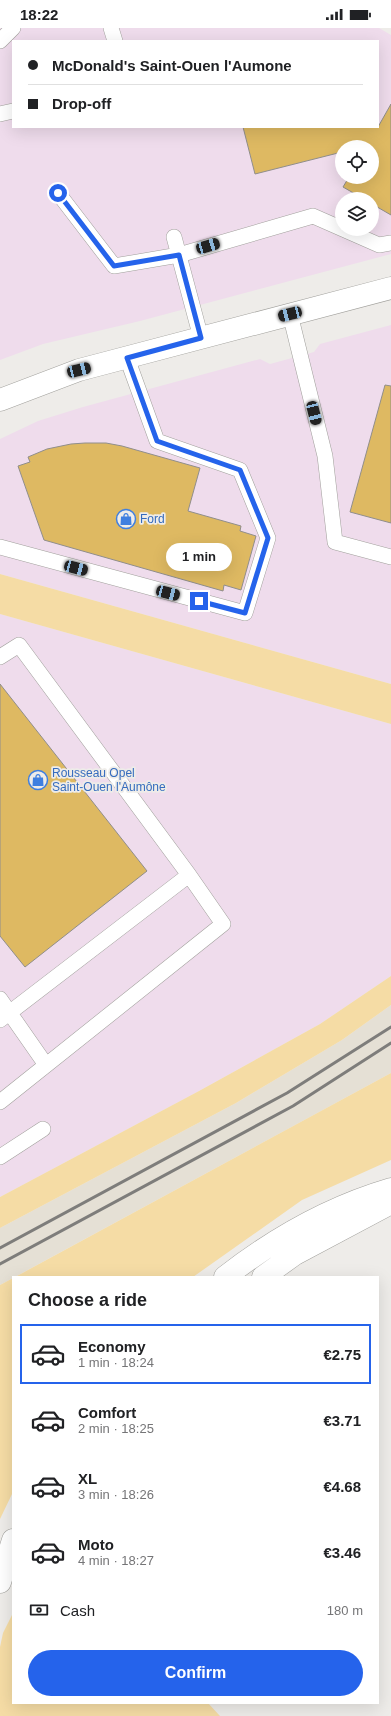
<!DOCTYPE html>
<meta charset="utf-8">
<style>
body{margin:0;font-family:Arial,sans-serif;background:#f6f6f6;color:#202124;height:100vh;display:flex;flex-direction:column;font-size:15px;white-space:nowrap}
*{box-sizing:border-box;margin:0}
p{font-size:13px;color:#757577}
.icon{flex:none;width:22px;height:22px;fill:none;stroke:currentColor;stroke-width:2;stroke-linecap:round;stroke-linejoin:round}
.map{position:relative;flex:1;overflow:hidden}
.details{position:absolute;left:12px;top:1248px;width:367px;height:428px;display:flex;flex-direction:column;background:#fff;border-radius:0px;box-shadow:0 4px 16px #0002}
.details>*{flex:none}
.banner{position:absolute;left:12px;top:12px;width:367px;height:88px;border-radius:0px;box-shadow:0 4px 16px #0002;display:grid;align-content:center;height:88px;padding:0 16px;background:#fff}
.buttons{position:absolute;left:335px;top:112px;display:grid;gap:8px}
.buttons a{display:grid;place-items:center;width:44px;height:44px;border-radius:50%;background:#fff;box-shadow:0 4px 16px #0002;font-size:20px}
.end{position:absolute;width:18px;height:18px;margin:-9px;border:5px solid #2563eb;background:#fff;box-shadow:0 0 0 2px #fff}
.from{border-radius:50%}
.bubble{position:absolute;height:28px;border-radius:14px;background:#fff;box-shadow:0 4px 16px #0002;font-size:13px;font-weight:700;line-height:28px;text-align:center}
.car{position:absolute;width:12px;height:24px;margin:-12px -6px;border-radius:5px;box-shadow:0 0 3px 1px #0007;background:linear-gradient(#222 24%,#8ab4d8 0 40%,#222 0 76%,#8ab4d8 0 86%,#222 0)}
.banner b{display:flex;align-items:center;gap:14px;height:38px;font-size:15px}
.banner b+b{border-top:1px solid #e0e0e0}
.banner i{width:10px;height:10px;background:#202124}
ul{padding:0;list-style:none}
li{display:flex;align-items:center;gap:12px;height:60px;margin:0 8px 6px;padding:0 8px;border:2px solid transparent;border-radius:0px}
li div{flex:1}
li b{display:block;font-size:15px}
li em{font-style:normal;font-weight:700}
li.selected{border-color:#2563eb}
li>.icon{width:36px;height:36px;stroke-width:1.5}
h2{padding:0 16px;font-size:18px;line-height:48px}
.pay{display:flex;align-items:center;gap:10px;height:44px;padding:0 16px;font-size:15px}
.pay p{margin-inline-start:auto}
.button{display:flex;gap:8px;margin-top:auto;padding:8px 16px}
.button a{flex:1;height:46px;border-radius:24px;background:#2563eb;color:#fff;font-size:16px;font-weight:700;line-height:46px;text-align:center}
.status{display:flex;justify-content:space-between;align-items:center;height:28px;padding:0 20px;background:#fff;direction:ltr}
.status svg{height:11px;fill:currentColor}
.map>svg:first-child{display:block}
.commercial{fill:#efdcec;fill-rule:evenodd}
.built{fill:#e5e0d5}
.green{fill:#f5dca5}
.building{fill:#deb962;stroke:#908e8b}
.lines{fill:none;stroke-linecap:round;stroke-linejoin:round}
.lane-casing{stroke:#a1a09c;stroke-width:16}
.street-casing{stroke:#a1a09c;stroke-width:23}
.secondary-casing{stroke:#a1a09c;stroke-width:23}
.lane{stroke:#fff;stroke-width:15}
.street{stroke:#fff;stroke-width:22}
.secondary{stroke:#fff;stroke-width:22}
.rail{stroke:#7e7d7b;stroke-width:3}
.route{stroke:#2563eb;stroke-width:5}
.labels{text-anchor:middle;stroke-width:3.5;stroke-linejoin:round;paint-order:stroke}
.shop-label{font-size:12px;fill:#366cbe;stroke:#eeece9;text-anchor:start}
</style>
<div class="status"><b>18:22</b><svg viewBox="0 0 49 12"><path d="M0 12V9h3v3zM5 12V6h3v6zM10 12V3h3v9zM15 12V0h3v12zM26 1h20v11H26zM47 4h2v5h-2z"/></svg></div>
<div class="map">
<svg width="391" height="1688" viewBox="0 0 391 1688">
<rect width="100%" height="100%" fill="#eeece9"/>
<path class="commercial" d="M0,0H379L391,7V226L140,293L43,316L0,332ZM13,13H378V99H13ZM342,119H372V149H342ZM342,171H372V201H342Z
M391,297V656L0,546V411L38,393L83,379L260,331L270,336L314,324L320,316Z
M0,586L391,696V948L320,996L199,1063L0,1169Z"/>
<path class="built" d="M391,977V1045L0,1257V1200L236,1075L342,1012Z"/>
<path class="green" d="M0,546L391,656V696L0,586Z
M391,948V977L342,1012L236,1075L0,1200V1169L199,1063L320,996Z
M391,1045V1132L302,1172L193,1249H15Z
M13,1250V1464L0,1491V1257Z
M13,1585V1675H208L220,1688H0V1619L3,1605Z"/>
<path class="building" d="M391,76V187L372,176V171H364L343,159L349,149H372V119H366L367,117L360,119H342V124L255,146L243,99H378Z
M385,357L391,358V495L350,484Z
M85,415H106L122,418L200,440L188,483L241,498L240,503L256,508L241,562L224,557L223,563L44,512L18,438L30,434L28,429L47,421L71,416Z
M0,656L147,843L25,939L0,908Z"/>
<g class="lines">
<g class="lane-casing">
<path id="lane" d="M111,0L115,13
M0,13L13,0
M0,86L13,83
M58,165L114,238L179,227L313,188L379,217L391,215
M174,209L201,310
M290,286L325,428L335,514L391,529
M0,519L245,585L268,510L240,442L157,413L127,330
M0,629L19,617L189,847
M0,971L46,1037
M0,992L189,847L223,896L0,1074
M0,1129L43,1101"/>
</g>
<g class="street-casing">
<path id="street" d="M0,372L79,342L391,260"/>
</g>
<g class="secondary-casing">
<path id="secondary" d="M225,1249C275,1210 330,1179 391,1161
M263,1249L295,1226L391,1175
M0,1554L13,1512"/>
</g>
<use href="#lane" class="lane"/>
<use href="#street" class="street"/>
<use href="#secondary" class="secondary"/>
<path class="rail" d="M0,1220L287,1065L391,999
M0,1236L293,1078L391,1015"/>
</g>
<g class="lines">
<path class="route" d="M58,165L114,238L179,227L201,310L127,330L157,413L240,442L268,510L245,585L199,573"/>
</g>
<defs>
<g id="shop-ring" transform="scale(1)"><circle r="9.5" fill="#eeece9" stroke="#3f7fe0" stroke-width="1.5"/><path d="M-5-2.5h2.3a2.7 3.5 0 0 1 5.4 0H5L5.5 6h-11ZM-1.5-2.5h3a1.5 2.3 0 0 0-3 0Z" fill="#3f7fe0"/></g>
</defs>
<g fill-rule="evenodd">
<use href="#shop-ring" x="126" y="491"/>
<use href="#shop-ring" x="38" y="752"/>
</g>
<g class="labels">
<g class="shop-label">
<text x="140" y="495">Ford</text>
<text x="52" y="749">Rousseau Opel<tspan x="52" dy="14">Saint-Ouen l'Aumône</tspan></text>
</g>
</g>
</svg>
<div class="buttons">
<a><svg class="icon" aria-label="locate" viewBox="0 0 24 24"><circle cx="12" cy="12" r="6"/><path d="M12 2v4M12 18v4M2 12h4M18 12h4"/></svg></a>
<a><svg class="icon" aria-label="layers" viewBox="0 0 24 24"><path d="M12 4l9 5-9 5-9-5zM3 14l9 5 9-5"/></svg></a>
</div>
<i class="end from" style="left:58px;top:165px"></i>
<i class="end" style="left:199px;top:573px"></i>
<div class="bubble" style="left:166px;top:515px;width:66px">1 min</div>
<i class="car" style="left:208px;top:218px;rotate:74deg"></i>
<i class="car" style="left:290px;top:286px;rotate:256deg"></i>
<i class="car" style="left:79px;top:342px;rotate:76deg"></i>
<i class="car" style="left:314px;top:385px;rotate:166deg"></i>
<i class="car" style="left:76px;top:540px;rotate:105deg"></i>
<i class="car" style="left:168px;top:565px;rotate:105deg"></i>
<div class="banner">
<b><i class="from"></i>McDonald's Saint-Ouen l'Aumone</b>
<b><i></i>Drop-off</b>
</div>
<section class="details">
<h2>Choose a ride</h2>
<ul>
<li class="selected"><svg class="icon" aria-label="car" viewBox="0 0 24 24"><path d="M5 17H2v-5l4-1 3-4h7l3 4 3 1v5h-3M9 17h6M6 11h13"/><circle cx="7" cy="17" r="2"/><circle cx="17" cy="17" r="2"/></svg><div><b>Economy</b><p>1 min · 18:24</p></div><em>€2.75</em></li>
<li><svg class="icon" aria-label="car" viewBox="0 0 24 24"><path d="M5 17H2v-5l4-1 3-4h7l3 4 3 1v5h-3M9 17h6M6 11h13"/><circle cx="7" cy="17" r="2"/><circle cx="17" cy="17" r="2"/></svg><div><b>Comfort</b><p>2 min · 18:25</p></div><em>€3.71</em></li>
<li><svg class="icon" aria-label="car" viewBox="0 0 24 24"><path d="M5 17H2v-5l4-1 3-4h7l3 4 3 1v5h-3M9 17h6M6 11h13"/><circle cx="7" cy="17" r="2"/><circle cx="17" cy="17" r="2"/></svg><div><b>XL</b><p>3 min · 18:26</p></div><em>€4.68</em></li>
<li><svg class="icon" aria-label="car" viewBox="0 0 24 24"><path d="M5 17H2v-5l4-1 3-4h7l3 4 3 1v5h-3M9 17h6M6 11h13"/><circle cx="7" cy="17" r="2"/><circle cx="17" cy="17" r="2"/></svg><div><b>Moto</b><p>4 min · 18:27</p></div><em>€3.46</em></li>
</ul>
<div class="pay"><svg class="icon" aria-label="cash" viewBox="0 0 24 24"><path d="M3 7h18v10H3z"/><circle cx="12" cy="12" r="2"/></svg>Cash<p>180 m</p></div>
<div class="button"><a>Confirm</a></div>
</section>
</div>
